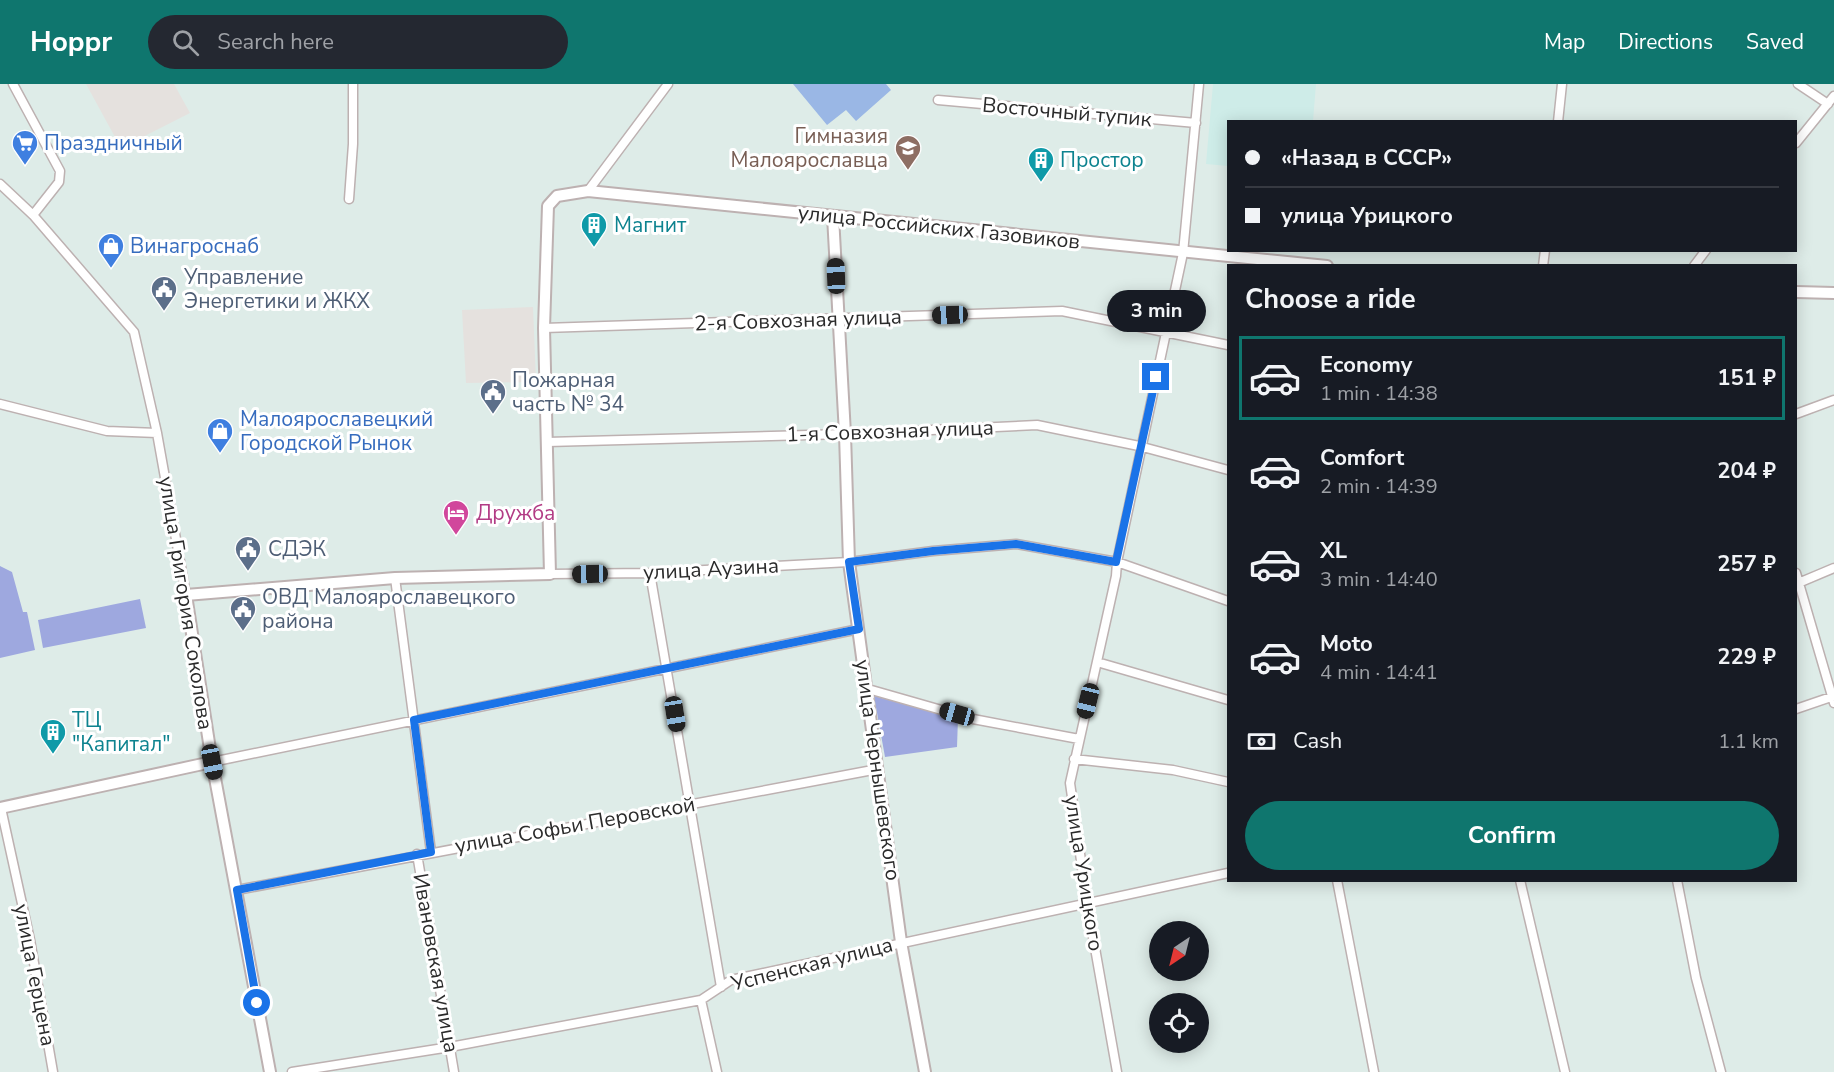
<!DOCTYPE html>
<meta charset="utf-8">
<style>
body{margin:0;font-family:"Nunito Sans",sans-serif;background:#242831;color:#f1f3f6;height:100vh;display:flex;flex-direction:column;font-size:22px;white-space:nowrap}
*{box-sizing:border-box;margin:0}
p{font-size:20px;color:#9ea1a6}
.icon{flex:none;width:33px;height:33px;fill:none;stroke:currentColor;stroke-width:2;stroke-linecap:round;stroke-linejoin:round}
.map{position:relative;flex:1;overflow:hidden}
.side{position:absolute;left:1227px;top:180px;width:570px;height:618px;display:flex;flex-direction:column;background:#171b24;border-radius:0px;box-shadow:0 3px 15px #0003}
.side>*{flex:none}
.guide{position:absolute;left:1227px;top:36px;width:570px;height:132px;border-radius:0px;box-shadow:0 3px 15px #0003;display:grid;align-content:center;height:132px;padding:0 18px;background:#171b24}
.needle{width:39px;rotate:215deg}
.controls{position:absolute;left:1149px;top:837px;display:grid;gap:12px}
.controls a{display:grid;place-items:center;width:60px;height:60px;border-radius:50%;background:#171b24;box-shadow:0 3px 15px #0003;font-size:30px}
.end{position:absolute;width:27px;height:27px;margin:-14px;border:8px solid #1a73e8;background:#fff;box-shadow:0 0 0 3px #fff}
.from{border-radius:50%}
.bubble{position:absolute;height:42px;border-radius:21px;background:#171b24;box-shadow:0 3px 15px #0003;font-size:20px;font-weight:700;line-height:42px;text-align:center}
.car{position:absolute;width:18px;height:36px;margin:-18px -9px;border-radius:8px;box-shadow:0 0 4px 2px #0007;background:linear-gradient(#222 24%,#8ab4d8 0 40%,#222 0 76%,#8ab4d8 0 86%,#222 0)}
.guide b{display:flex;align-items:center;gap:21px;height:57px;font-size:22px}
.guide b+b{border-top:2px solid #363941}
.guide i{width:15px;height:15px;background:#f1f3f6}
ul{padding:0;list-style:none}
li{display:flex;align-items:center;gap:18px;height:84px;margin:0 12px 9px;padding:0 6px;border:3px solid transparent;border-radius:0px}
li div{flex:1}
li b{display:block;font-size:22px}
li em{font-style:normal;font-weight:700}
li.current{border-color:#0f766e}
li>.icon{width:54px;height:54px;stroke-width:1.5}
h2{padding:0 18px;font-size:27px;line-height:72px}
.pay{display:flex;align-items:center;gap:15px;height:66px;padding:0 18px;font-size:22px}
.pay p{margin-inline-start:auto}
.action{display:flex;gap:12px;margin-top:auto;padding:12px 18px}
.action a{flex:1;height:69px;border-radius:36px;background:#0f766e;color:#fff;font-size:24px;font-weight:700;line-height:69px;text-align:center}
header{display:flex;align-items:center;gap:36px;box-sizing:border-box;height:84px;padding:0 30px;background:#0f766e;color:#fff}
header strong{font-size:28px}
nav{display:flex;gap:33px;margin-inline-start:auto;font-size:21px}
.search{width:420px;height:54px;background:#242831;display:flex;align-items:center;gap:15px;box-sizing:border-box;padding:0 21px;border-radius:33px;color:#9ea1a6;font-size:22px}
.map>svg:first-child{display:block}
.industrial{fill:#e5e1de}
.education{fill:#ceece8}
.green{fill:#9ea8df}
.pitch{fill:#9ab7e5}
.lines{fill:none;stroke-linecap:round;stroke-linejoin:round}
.minor-casing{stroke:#bdb1b1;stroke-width:11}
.tertiary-casing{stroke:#bdb1b1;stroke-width:14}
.secondary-casing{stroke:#bdb1b1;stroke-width:14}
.minor{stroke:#fff;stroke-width:8}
.tertiary{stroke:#fff;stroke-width:10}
.secondary{stroke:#fff;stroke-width:10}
.route{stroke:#1a73e8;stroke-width:8}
.labels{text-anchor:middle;stroke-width:6;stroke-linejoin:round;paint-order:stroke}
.street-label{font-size:21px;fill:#2b2b2b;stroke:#fff}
.education-label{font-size:21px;fill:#785e54;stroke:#fff;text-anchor:end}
.shop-label{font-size:21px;fill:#366cbe;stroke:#fff;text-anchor:start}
.culture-label{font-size:21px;fill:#0d838f;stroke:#fff;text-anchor:start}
.service-label{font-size:21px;fill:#4e5e75;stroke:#fff;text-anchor:start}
.hotel-label{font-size:21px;fill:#b23c85;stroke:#fff;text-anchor:start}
</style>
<header>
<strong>Hoppr</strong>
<div class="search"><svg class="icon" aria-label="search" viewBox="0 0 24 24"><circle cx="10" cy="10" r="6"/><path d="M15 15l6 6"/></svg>Search here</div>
<nav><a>Map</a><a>Directions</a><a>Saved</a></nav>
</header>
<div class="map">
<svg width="1834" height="988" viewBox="0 0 1834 988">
<rect width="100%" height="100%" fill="#deece8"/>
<path class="industrial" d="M86,0H174L190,29L121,64Z
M533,223L536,298L466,299L462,226Z"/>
<path class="education" d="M1213,0H1316L1313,37L1228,38V82L1206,80Z"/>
<path class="green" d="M0,482L12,488L23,528H27L35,566L0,574Z
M140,515L146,544L43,564L38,536Z
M874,612L958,634L957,663L885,673Z"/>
<path class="pitch" d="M793,0H886L891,6L856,37L846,26L827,41Z"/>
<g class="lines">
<g class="minor-casing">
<path id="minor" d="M13,0L60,87L59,98L33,131
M1798,0L1828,20
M938,16L1196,39
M1558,38L1562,0
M1796,59L1834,12
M0,100L33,131L134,248L157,349L186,511
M588,107L668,0
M349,115L353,60V0
M1543,182L1545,166
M1694,182L1706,166
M544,244L1062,227L1228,261
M0,320L107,347L157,349
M1796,330L1834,316
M547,358L845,350L1037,341L1139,362L1228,386
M650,489L721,903
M1796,489L1834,619
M550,490L650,489L849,478L933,467L1016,460L1117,478L1228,517
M395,494L431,768
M1796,500L1834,484
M1097,578L1228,616
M868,605L973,635L1079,655
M1796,625L1834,612
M1074,675L1173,686L1228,698
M212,678L859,545
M1,724L30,856L53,988
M417,770L454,988
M1337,796L1374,988
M1520,796L1565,988
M1677,796L1696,894L1721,988
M237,806L878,685
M701,916L717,988
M292,988L450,963L701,916L731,896L1228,789
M1117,988L1087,819L1070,699L1116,492L1117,478L1183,169L1199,0"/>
</g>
<g class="tertiary-casing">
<path id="tertiary" d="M833,132L845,350L849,478L901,858L925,988
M212,678L270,988"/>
</g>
<g class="secondary-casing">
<path id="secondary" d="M1796,208L1834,209
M0,724L212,678L186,511L395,494L550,490L544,244L548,122L557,112L588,107L1327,182"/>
</g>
<use href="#minor" class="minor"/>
<use href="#tertiary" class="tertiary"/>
<use href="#secondary" class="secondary"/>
</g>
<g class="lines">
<path class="route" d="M257,919L237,806L431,768L414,636L859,545L849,478L933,467L1016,460L1116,478L1156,293"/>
</g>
<defs>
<g id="supermarket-pin" transform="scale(1.35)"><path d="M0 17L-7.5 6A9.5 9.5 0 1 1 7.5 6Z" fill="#3f7fe0" stroke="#fff"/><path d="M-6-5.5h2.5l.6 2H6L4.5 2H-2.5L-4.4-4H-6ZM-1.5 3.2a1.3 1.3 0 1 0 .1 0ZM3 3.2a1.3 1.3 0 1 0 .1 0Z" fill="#fff"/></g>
<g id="school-pin" transform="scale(1.35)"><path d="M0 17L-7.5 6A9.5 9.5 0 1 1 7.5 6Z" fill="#8d6e63" stroke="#fff"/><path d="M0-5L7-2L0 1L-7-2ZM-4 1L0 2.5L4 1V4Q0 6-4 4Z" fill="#fff"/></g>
<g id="building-pin" transform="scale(1.35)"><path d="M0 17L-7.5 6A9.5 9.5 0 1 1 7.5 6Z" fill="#0f9aa8" stroke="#fff"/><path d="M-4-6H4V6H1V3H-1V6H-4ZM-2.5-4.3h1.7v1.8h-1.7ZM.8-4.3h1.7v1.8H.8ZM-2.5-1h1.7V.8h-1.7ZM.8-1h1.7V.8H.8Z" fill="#fff"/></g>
<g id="shop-pin" transform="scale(1.35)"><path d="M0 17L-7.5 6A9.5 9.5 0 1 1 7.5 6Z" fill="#3f7fe0" stroke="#fff"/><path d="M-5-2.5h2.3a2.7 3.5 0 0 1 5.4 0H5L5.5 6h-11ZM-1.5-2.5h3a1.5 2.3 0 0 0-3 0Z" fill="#fff"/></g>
<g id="civic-pin" transform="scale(1.35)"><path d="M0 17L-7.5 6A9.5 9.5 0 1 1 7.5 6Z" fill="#5c6f8a" stroke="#fff"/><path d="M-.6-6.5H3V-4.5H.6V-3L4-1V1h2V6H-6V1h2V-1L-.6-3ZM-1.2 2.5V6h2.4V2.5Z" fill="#fff"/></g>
<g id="hotel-pin" transform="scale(1.35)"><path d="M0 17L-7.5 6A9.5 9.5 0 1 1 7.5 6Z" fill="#d1479c" stroke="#fff"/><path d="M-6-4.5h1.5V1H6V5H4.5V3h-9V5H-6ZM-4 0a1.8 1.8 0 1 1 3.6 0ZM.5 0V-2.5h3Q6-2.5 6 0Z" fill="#fff"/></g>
</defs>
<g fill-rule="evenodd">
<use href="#supermarket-pin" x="25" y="59"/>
<use href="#school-pin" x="908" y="64"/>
<use href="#building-pin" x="1041" y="76"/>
<use href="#building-pin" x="594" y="141"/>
<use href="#shop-pin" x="111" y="162"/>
<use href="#civic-pin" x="164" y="205"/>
<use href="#civic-pin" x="493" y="308"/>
<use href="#shop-pin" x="220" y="347"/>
<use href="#hotel-pin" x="456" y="429"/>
<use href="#civic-pin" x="248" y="465"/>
<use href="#civic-pin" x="243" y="525"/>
<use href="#building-pin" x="53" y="648"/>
</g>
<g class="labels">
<g class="street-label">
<text transform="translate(1067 28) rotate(5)" y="7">Восточный тупик</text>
<text transform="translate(939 143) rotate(6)" y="7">улица Российских Газовиков</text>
<text transform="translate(798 236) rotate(-2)" y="7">2-я Совхозная улица</text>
<text transform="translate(890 347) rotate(-2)" y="7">1-я Совхозная улица</text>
<text transform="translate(711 485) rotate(-3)" y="7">улица Аузина</text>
<text transform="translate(186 519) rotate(81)" y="7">улица Григория Соколова</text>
<text transform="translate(878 686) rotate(82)" y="7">улица Чернышевского</text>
<text transform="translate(575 741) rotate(-10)" y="7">улица Софьи Перовской</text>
<text transform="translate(1084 789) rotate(81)" y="7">улица Урицкого</text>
<text transform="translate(436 879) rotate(80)" y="7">Ивановская улица</text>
<text transform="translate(812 880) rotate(-14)" y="7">Успенская улица</text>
<text transform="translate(35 891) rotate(79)" y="7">улица Герцена</text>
</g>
<g class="education-label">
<text x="888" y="59">Гимназия<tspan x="888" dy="24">Малоярославца</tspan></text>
</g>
<g class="shop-label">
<text x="44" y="66">Праздничный</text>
<text x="130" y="169">Винагроснаб</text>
<text x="240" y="342">Малоярославецкий<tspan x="240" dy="24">Городской Рынок</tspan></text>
</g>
<g class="culture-label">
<text x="1060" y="83">Простор</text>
<text x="614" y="148">Магнит</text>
<text x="72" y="643">ТЦ<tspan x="72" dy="24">"Капитал"</tspan></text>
</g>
<g class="service-label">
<text x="184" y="200">Управление<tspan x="184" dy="24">Энергетики и ЖКХ</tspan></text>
<text x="512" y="303">Пожарная<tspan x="512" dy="24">часть № 34</tspan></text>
<text x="268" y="472">СДЭК</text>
<text x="262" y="520">ОВД Малоярославецкого<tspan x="262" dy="24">района</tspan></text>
</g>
<g class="hotel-label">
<text x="476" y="436">Дружба</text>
</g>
</g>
</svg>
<div class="controls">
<a><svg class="needle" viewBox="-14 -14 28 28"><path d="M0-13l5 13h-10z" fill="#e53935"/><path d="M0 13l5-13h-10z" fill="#9ea1a6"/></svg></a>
<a><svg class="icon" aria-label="locate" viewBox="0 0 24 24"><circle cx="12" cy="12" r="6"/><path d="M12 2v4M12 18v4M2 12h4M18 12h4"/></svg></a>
</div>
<i class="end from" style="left:257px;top:919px"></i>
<i class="end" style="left:1156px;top:293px"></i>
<div class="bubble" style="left:1107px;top:206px;width:99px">3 min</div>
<i class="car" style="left:836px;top:192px;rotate:358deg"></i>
<i class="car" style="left:950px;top:231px;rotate:268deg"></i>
<i class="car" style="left:590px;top:490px;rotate:269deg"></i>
<i class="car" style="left:1088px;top:617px;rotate:194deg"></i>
<i class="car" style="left:675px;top:630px;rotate:171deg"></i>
<i class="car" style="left:957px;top:630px;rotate:286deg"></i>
<i class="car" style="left:212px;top:678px;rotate:169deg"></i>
<div class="guide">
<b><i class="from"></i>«Назад в СССР»</b>
<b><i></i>улица Урицкого</b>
</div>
<section class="side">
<h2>Choose a ride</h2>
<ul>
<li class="current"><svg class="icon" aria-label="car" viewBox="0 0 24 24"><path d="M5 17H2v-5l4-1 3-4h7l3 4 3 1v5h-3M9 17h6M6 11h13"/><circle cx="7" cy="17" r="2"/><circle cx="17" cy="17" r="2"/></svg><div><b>Economy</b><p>1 min · 14:38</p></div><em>151 ₽</em></li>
<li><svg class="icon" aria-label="car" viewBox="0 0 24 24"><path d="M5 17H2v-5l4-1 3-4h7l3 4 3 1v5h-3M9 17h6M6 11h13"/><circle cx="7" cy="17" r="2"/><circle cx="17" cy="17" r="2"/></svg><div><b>Comfort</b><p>2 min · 14:39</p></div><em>204 ₽</em></li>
<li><svg class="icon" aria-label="car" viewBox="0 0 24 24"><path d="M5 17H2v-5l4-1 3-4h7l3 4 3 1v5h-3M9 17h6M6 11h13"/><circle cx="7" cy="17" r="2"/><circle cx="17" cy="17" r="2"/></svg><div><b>XL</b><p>3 min · 14:40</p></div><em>257 ₽</em></li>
<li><svg class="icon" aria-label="car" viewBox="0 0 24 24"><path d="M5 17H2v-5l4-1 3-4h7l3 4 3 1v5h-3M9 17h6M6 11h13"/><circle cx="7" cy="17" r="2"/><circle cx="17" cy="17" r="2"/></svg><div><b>Moto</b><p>4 min · 14:41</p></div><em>229 ₽</em></li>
</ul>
<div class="pay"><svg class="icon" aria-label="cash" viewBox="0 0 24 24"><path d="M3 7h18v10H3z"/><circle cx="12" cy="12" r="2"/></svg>Cash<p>1.1 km</p></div>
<div class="action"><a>Confirm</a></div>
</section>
</div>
